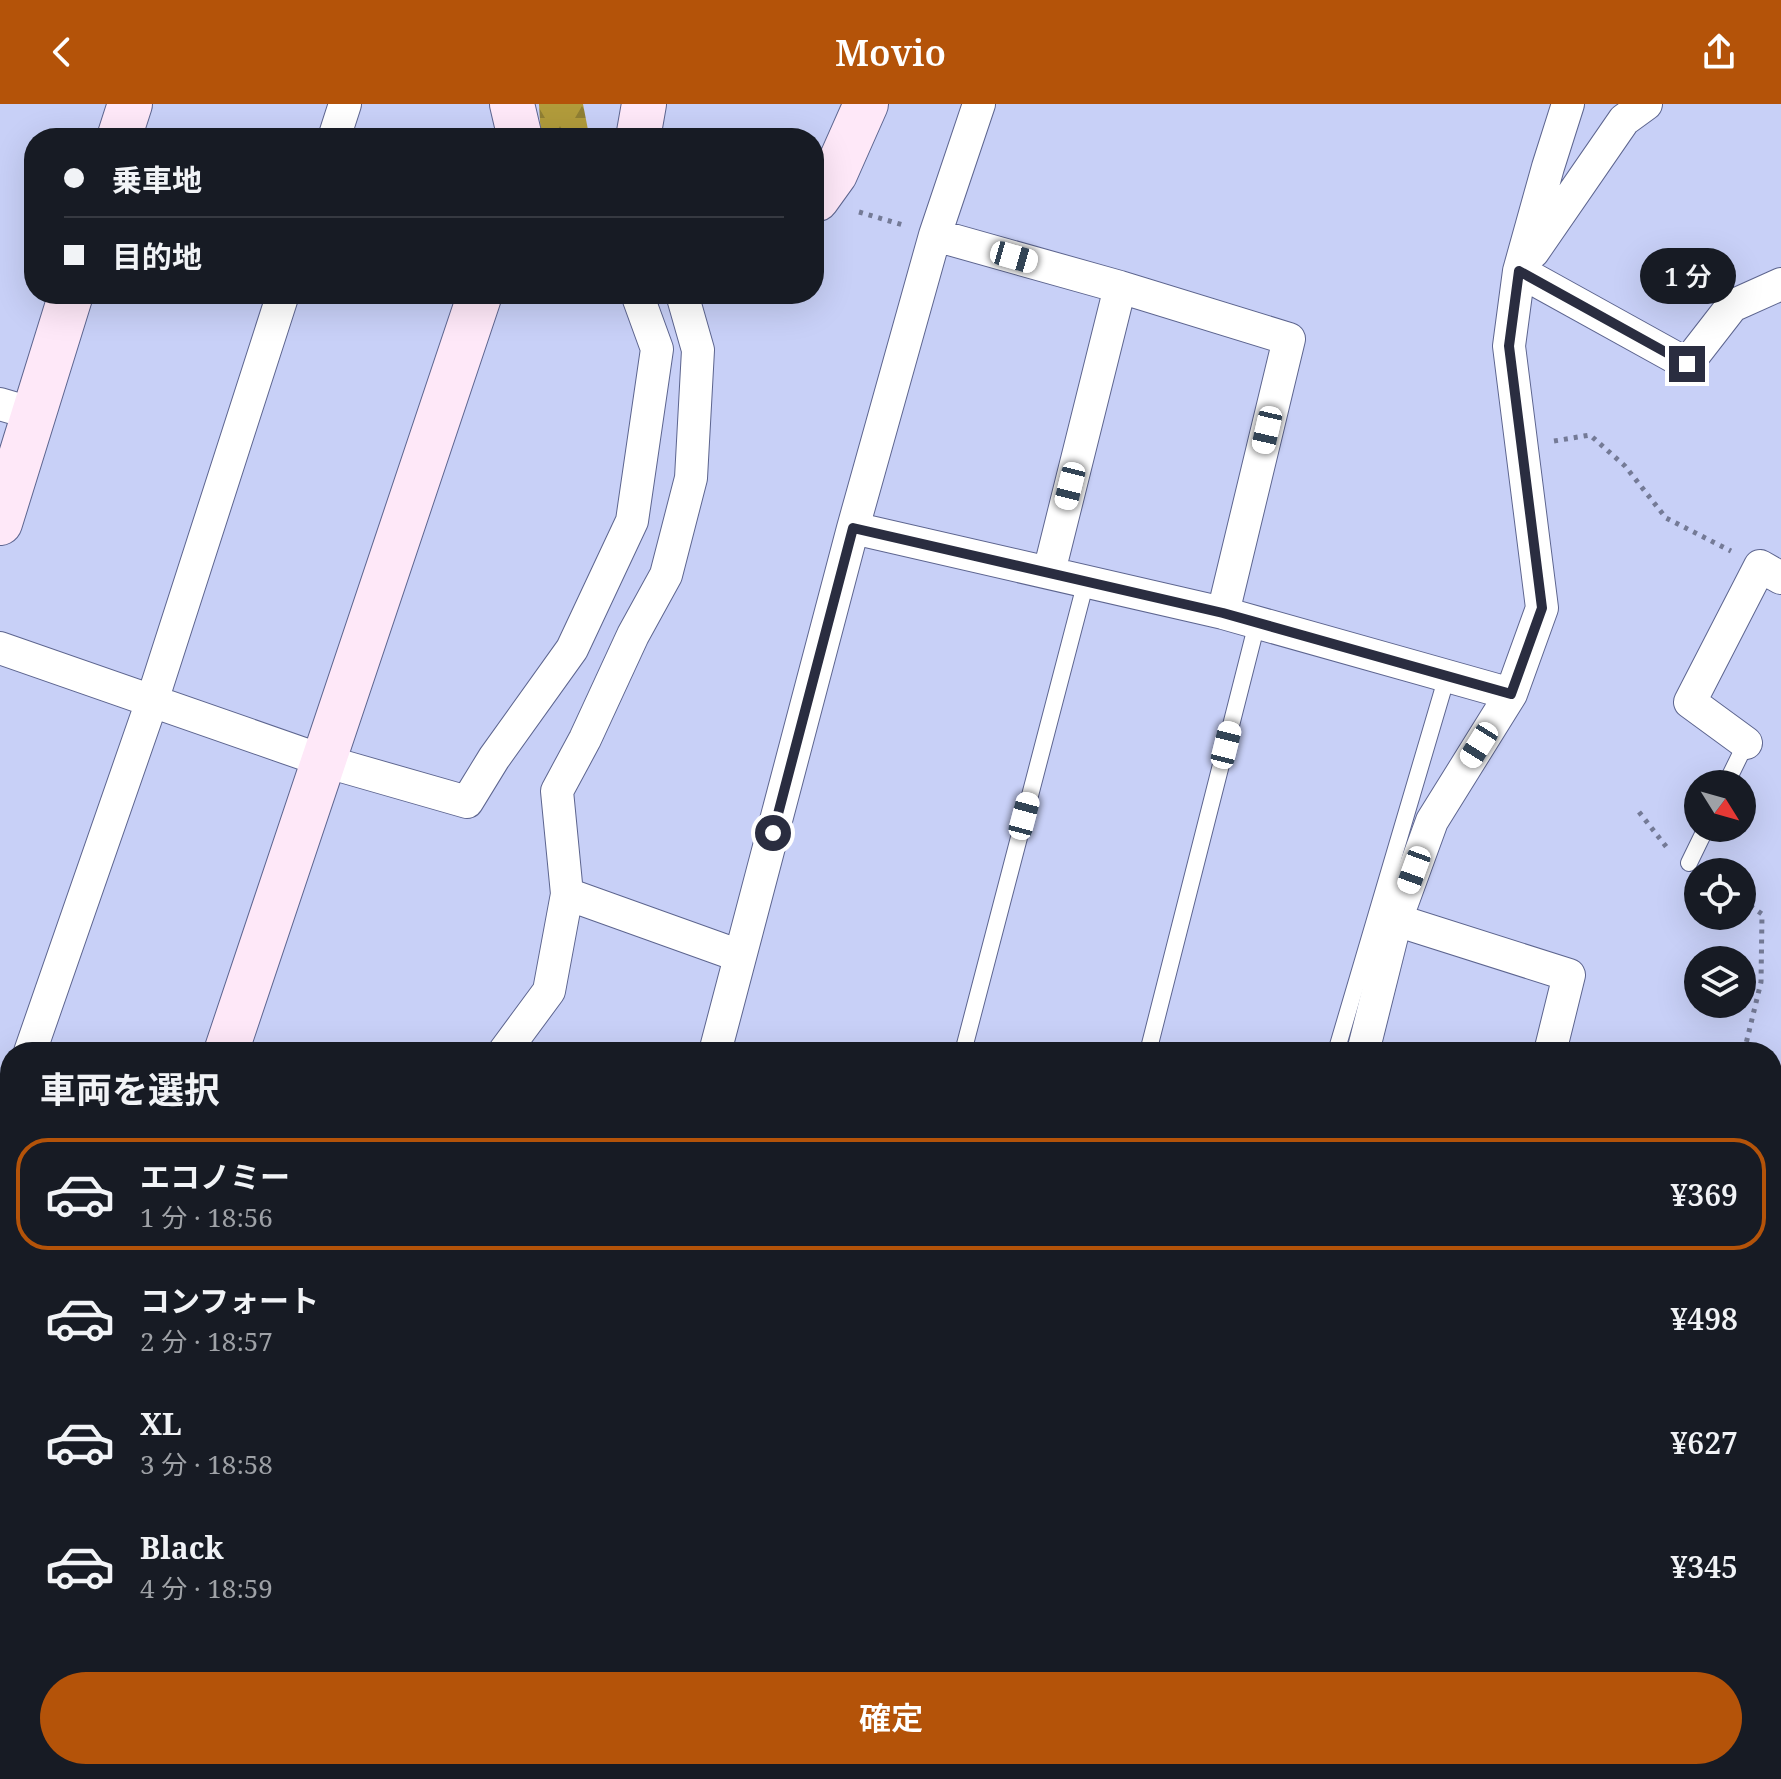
<!DOCTYPE html>
<html lang="ja">
<meta charset="utf-8">
<style>
body{margin:0;font-family:"Noto Serif","Noto Sans JP",serif;background:#242831;color:#f1f3f6;height:100vh;display:flex;flex-direction:column;font-size:30px;white-space:nowrap}
*{box-sizing:border-box;margin:0}
p{font-size:26px;color:#9ea1a6}
.icon{flex:none;width:44px;height:44px;fill:none;stroke:currentColor;stroke-width:2;stroke-linecap:round;stroke-linejoin:round}
.map{position:relative;flex:1;overflow:hidden}
.sheet{position:absolute;left:0px;top:938px;width:1782px;height:738px;display:flex;flex-direction:column;background:#171b24;border-radius:32px 32px 0 0;box-shadow:0 8px 32px #0002}
.sheet>*{flex:none}
.guide{position:absolute;left:24px;top:24px;width:800px;height:176px;border-radius:32px;box-shadow:0 8px 32px #0002;display:grid;align-content:center;height:176px;padding:0 40px;background:#171b24}
.needle{width:52px;rotate:127deg}
.controls{position:absolute;left:1684px;top:666px;display:grid;gap:16px}
.controls a{display:grid;place-items:center;width:72px;height:72px;border-radius:50%;background:#171b24;box-shadow:0 8px 32px #0002;font-size:40px}
.end{position:absolute;width:36px;height:36px;margin:-18px;border:10px solid #2a2d40;background:#fff;box-shadow:0 0 0 4px #fff}
.from{border-radius:50%}
.bubble{position:absolute;height:56px;border-radius:28px;background:#171b24;box-shadow:0 8px 32px #0002;font-size:26px;font-weight:600;line-height:56px;text-align:center}
.car{position:absolute;width:24px;height:48px;margin:-24px -12px;border-radius:10px;box-shadow:0 0 6px 2px #0007;background:linear-gradient(#fff 24%,#345 0 40%,#fff 0 76%,#345 0 86%,#fff 0)}
.guide b{display:flex;align-items:center;gap:28px;height:76px;font-size:30px}
.guide b+b{border-top:2px solid #363941}
.guide i{width:20px;height:20px;background:#f1f3f6}
ul{padding:0;list-style:none}
li{display:flex;align-items:center;gap:24px;height:112px;margin:0 16px 12px;padding:0 24px;border:4px solid transparent;border-radius:32px}
li div{flex:1}
li b{display:block;font-size:30px}
li em{font-style:normal;font-weight:600}
li.on{border-color:#b45309}
li>.icon{width:72px;height:72px;stroke-width:1.5}
h2{padding:0 40px;font-size:36px;line-height:96px}
.button{display:flex;gap:16px;margin-top:auto;padding:16px 40px}
.button a{flex:1;height:92px;border-radius:48px;background:#b45309;color:#fff;font-size:32px;font-weight:600;line-height:92px;text-align:center}
header{display:flex;justify-content:space-between;align-items:center;height:104px;padding:0 40px;background:#b45309;color:#fff;font-size:36px;font-weight:600}
.map>svg:first-child{display:block}
.forest{fill:url(#forest-firs)}
.lines{fill:none;stroke-linecap:round;stroke-linejoin:round}
.lane-casing{stroke:#5d658f;stroke-width:18}
.street-casing{stroke:#5d658f;stroke-width:34}
.secondary-casing{stroke:#5d658f;stroke-width:46}
.path{stroke:#747a96;stroke-width:5;stroke-dasharray:4 6;stroke-linecap:butt}
.lane{stroke:#fff;stroke-width:16}
.street{stroke:#fff;stroke-width:32}
.secondary{stroke:#fee8f8;stroke-width:44}
.route{stroke:#2a2d40;stroke-width:10}
</style>
<header><svg class="icon" aria-label="back" viewBox="0 0 24 24"><path d="M15 5l-7 7 7 7"/></svg>Movio<svg class="icon" aria-label="share" viewBox="0 0 24 24"><path d="M12 15V3M7 8l5-5 5 5M5 13v7h14v-7"/></svg></header>
<div class="map">
<svg width="1781" height="1675" viewBox="0 0 1781 1675">
<defs>
<pattern id="forest-firs" width="22" height="20" patternUnits="userSpaceOnUse" patternTransform="scale(2)"><rect width="22" height="20" fill="#b19b3b"/><path d="M5 1l3.5 6h-7zM16 11l3.5 6h-7z" fill="#907f33"/></pattern>
</defs>
<rect width="100%" height="100%" fill="#c8d0f7"/>
<path class="forest" d="M539,0H583L589,31L587,34H541Z
M1781,1596V1675H1737L1730,1666H1772V1600Z"/>
<g class="lines">
<g class="lane-casing">
<path id="lane" d="M1726,680L1746,639
M1689,759L1706,724
M963,948L1086,477
M1148,948L1257,519
M1336,948L1447,572
M1594,1666L1599,1675"/>
</g>
<g class="street-casing">
<path id="street" d="M334,34L345,0
M935,131L1120,183L1289,235L1223,509
M1533,148L1624,16L1646,0
M1519,167L1687,260L1732,202L1781,180
M0,300L34,310
M853,424L1223,509L1511,590
M1049,468L1120,183
M0,544L324,657L467,698L494,654L572,545L632,417L657,245L637,190
M1746,639L1690,598L1760,462L1781,474
M567,790L740,852
M1396,816L1569,871L1550,948
M30,948L152,597L283,190
M504,948L549,887L567,790L557,687L585,635L633,531L666,471L691,374L698,246L682,190
M715,948L853,424L935,131L979,0
M1363,948L1396,816L1432,717L1511,590L1542,504L1509,242L1519,167L1548,63L1568,0
M0,1036L10,1007
M0,1638L10,1652
M488,1666L491,1675
M1017,1666L1019,1675
M1144,1666L1149,1675
M1089,1675L1112,1666"/>
</g>
<g class="secondary-casing">
<path id="secondary" d="M512,0L520,34
M119,34L130,0
M638,34L644,0
M814,95H817L835,70L866,0
M0,419L71,190
M226,948L480,190
M0,1320L10,1323
M260,1666L264,1675"/>
</g>
<path class="path" d="M859,108L903,121
M1554,337L1590,331L1625,362L1666,414L1731,447
M1639,708L1668,745
M1742,796L1762,810L1761,878L1744,948
M1772,1222L1781,1218
M1772,1356L1781,1357
M1772,1502L1781,1527
M1772,1545L1781,1541
M526,1669L580,1671L590,1666"/>
<use href="#lane" class="lane"/>
<use href="#street" class="street"/>
<use href="#secondary" class="secondary"/>
</g>
<g class="lines">
<path class="route" d="M773,729L853,424L1223,509L1511,590L1542,504L1509,242L1519,167L1687,260"/>
</g>
</svg>
<div class="controls">
<a><svg class="needle" viewBox="-14 -14 28 28"><path d="M0-13l5 13h-10z" fill="#e53935"/><path d="M0 13l5-13h-10z" fill="#9ea1a6"/></svg></a>
<a><svg class="icon" aria-label="locate" viewBox="0 0 24 24"><circle cx="12" cy="12" r="6"/><path d="M12 2v4M12 18v4M2 12h4M18 12h4"/></svg></a>
<a><svg class="icon" aria-label="layers" viewBox="0 0 24 24"><path d="M12 4l9 5-9 5-9-5zM3 14l9 5 9-5"/></svg></a>
</div>
<i class="end from" style="left:773px;top:729px"></i>
<i class="end" style="left:1687px;top:260px"></i>
<div class="bubble" style="left:1640px;top:144px;width:96px">1 分</div>
<i class="car" style="left:1014px;top:153px;rotate:106deg"></i>
<i class="car" style="left:1267px;top:326px;rotate:193deg"></i>
<i class="car" style="left:1070px;top:382px;rotate:194deg"></i>
<i class="car" style="left:1226px;top:641px;rotate:14deg"></i>
<i class="car" style="left:1479px;top:641px;rotate:212deg"></i>
<i class="car" style="left:1024px;top:712px;rotate:15deg"></i>
<i class="car" style="left:1414px;top:766px;rotate:200deg"></i>
<div class="guide">
<b><i class="from"></i>乗車地</b>
<b><i></i>目的地</b>
</div>
<section class="sheet">
<h2>車両を選択</h2>
<ul>
<li class="on"><svg class="icon" aria-label="car" viewBox="0 0 24 24"><path d="M5 17H2v-5l4-1 3-4h7l3 4 3 1v5h-3M9 17h6M6 11h13"/><circle cx="7" cy="17" r="2"/><circle cx="17" cy="17" r="2"/></svg><div><b>エコノミー</b><p>1 分 · 18:56</p></div><em>¥369</em></li>
<li><svg class="icon" aria-label="car" viewBox="0 0 24 24"><path d="M5 17H2v-5l4-1 3-4h7l3 4 3 1v5h-3M9 17h6M6 11h13"/><circle cx="7" cy="17" r="2"/><circle cx="17" cy="17" r="2"/></svg><div><b>コンフォート</b><p>2 分 · 18:57</p></div><em>¥498</em></li>
<li><svg class="icon" aria-label="car" viewBox="0 0 24 24"><path d="M5 17H2v-5l4-1 3-4h7l3 4 3 1v5h-3M9 17h6M6 11h13"/><circle cx="7" cy="17" r="2"/><circle cx="17" cy="17" r="2"/></svg><div><b>XL</b><p>3 分 · 18:58</p></div><em>¥627</em></li>
<li><svg class="icon" aria-label="car" viewBox="0 0 24 24"><path d="M5 17H2v-5l4-1 3-4h7l3 4 3 1v5h-3M9 17h6M6 11h13"/><circle cx="7" cy="17" r="2"/><circle cx="17" cy="17" r="2"/></svg><div><b>Black</b><p>4 分 · 18:59</p></div><em>¥345</em></li>
</ul>
<div class="button"><a>確定</a></div>
</section>
</div>
